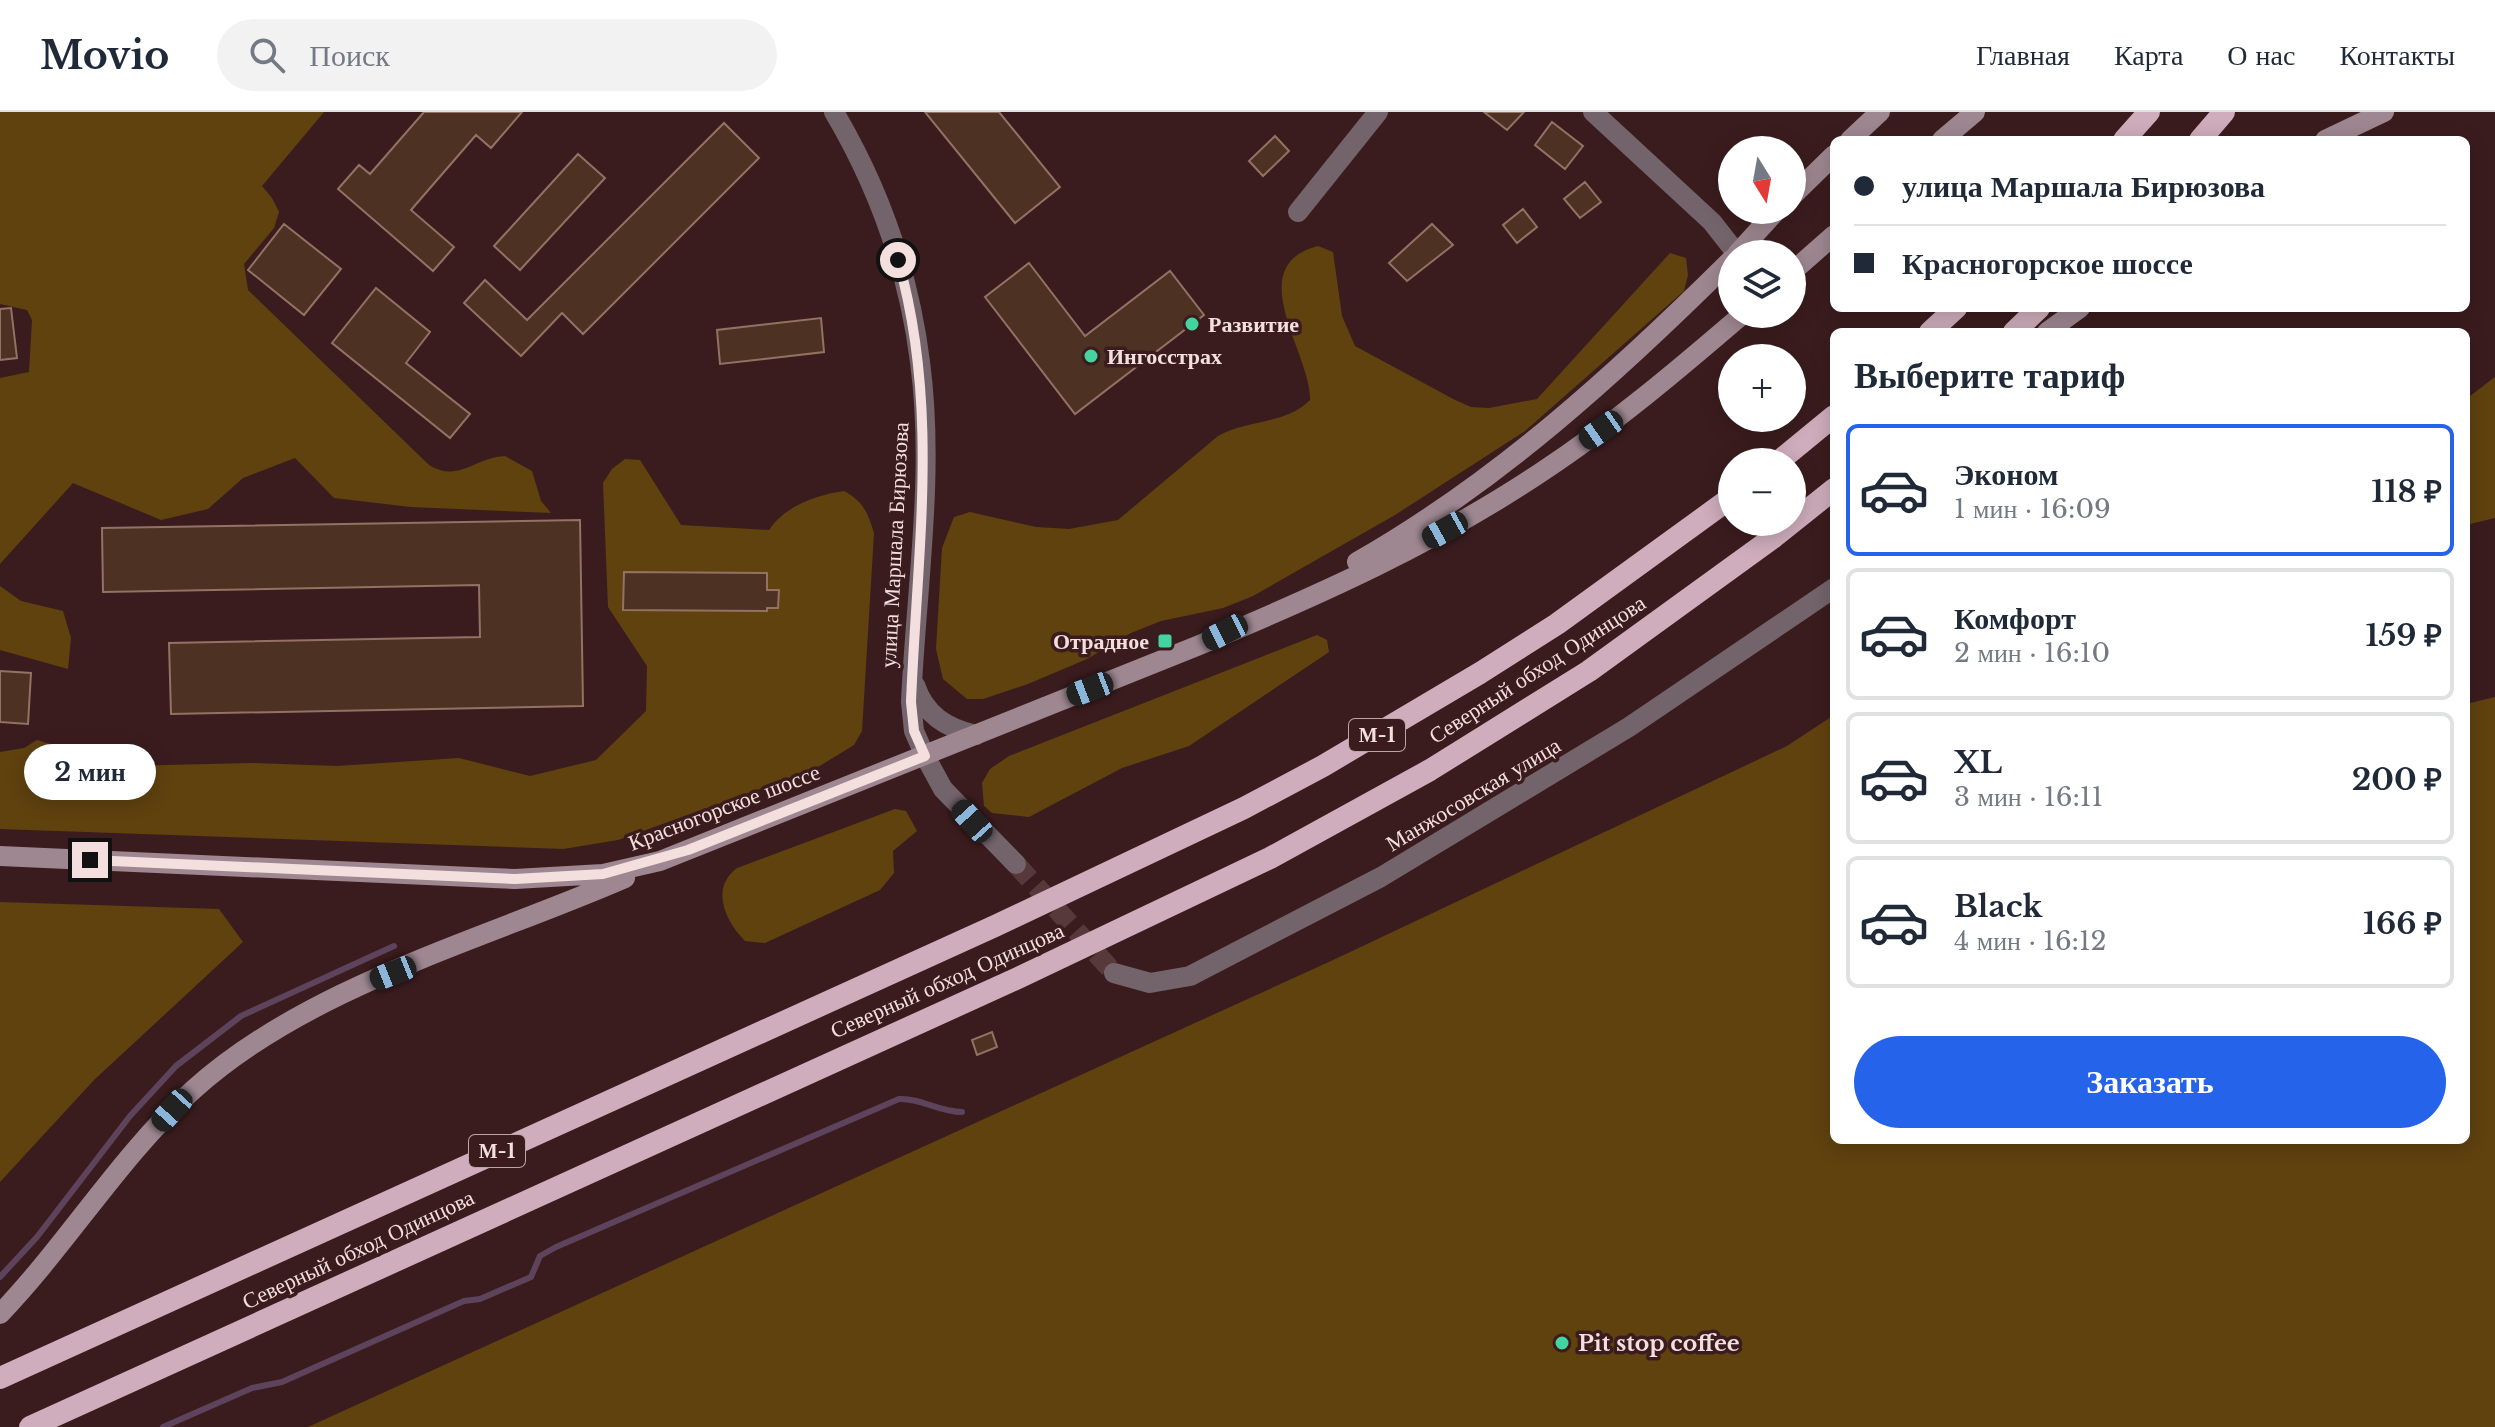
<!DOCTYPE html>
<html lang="ru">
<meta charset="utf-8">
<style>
body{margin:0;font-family:"Libre Baskerville",serif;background:#f2f2f3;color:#1f2937;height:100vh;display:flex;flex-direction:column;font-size:30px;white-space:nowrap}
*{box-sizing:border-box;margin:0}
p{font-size:26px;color:#747a83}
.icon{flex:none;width:44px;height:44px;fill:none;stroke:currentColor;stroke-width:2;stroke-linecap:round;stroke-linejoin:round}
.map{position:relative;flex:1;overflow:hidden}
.side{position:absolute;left:1830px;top:216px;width:640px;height:816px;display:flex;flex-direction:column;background:#fff;border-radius:12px;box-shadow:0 4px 20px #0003}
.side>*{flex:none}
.hud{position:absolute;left:1830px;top:24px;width:640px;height:176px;border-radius:12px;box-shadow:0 4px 20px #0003;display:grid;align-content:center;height:176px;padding:0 24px;background:#fff}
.needle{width:52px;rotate:169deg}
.tools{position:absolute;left:1718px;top:24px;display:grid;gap:16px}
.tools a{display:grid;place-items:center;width:88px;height:88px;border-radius:50%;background:#fff;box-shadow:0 4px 20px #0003;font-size:40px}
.end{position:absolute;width:36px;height:36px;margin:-18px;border:10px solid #f4dfdf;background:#111;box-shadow:0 0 0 4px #111}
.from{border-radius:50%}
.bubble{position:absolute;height:56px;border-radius:28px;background:#fff;box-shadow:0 4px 20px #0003;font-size:26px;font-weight:700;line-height:56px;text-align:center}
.car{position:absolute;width:24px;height:48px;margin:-24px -12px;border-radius:10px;box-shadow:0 0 6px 2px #0007;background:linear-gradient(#222 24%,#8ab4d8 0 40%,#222 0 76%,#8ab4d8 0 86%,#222 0)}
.hud b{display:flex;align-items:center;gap:28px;height:76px;font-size:30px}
.hud b+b{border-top:2px solid #e0e1e3}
.hud i{width:20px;height:20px;background:#1f2937}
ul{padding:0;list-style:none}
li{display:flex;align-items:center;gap:24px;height:132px;margin:0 16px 12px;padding:0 8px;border:4px solid #e0e1e3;border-radius:12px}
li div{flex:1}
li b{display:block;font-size:30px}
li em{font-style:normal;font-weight:700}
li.selected{border-color:#2563eb}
li>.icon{width:72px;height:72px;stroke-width:1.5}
h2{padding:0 24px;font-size:36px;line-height:96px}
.cta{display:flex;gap:16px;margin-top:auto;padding:16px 24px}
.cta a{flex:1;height:92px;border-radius:48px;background:#2563eb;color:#fff;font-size:32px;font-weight:700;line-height:92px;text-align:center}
header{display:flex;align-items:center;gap:48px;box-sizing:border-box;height:112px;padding:0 40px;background:#fff;border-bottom:2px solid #e0e1e3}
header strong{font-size:38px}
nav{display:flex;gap:44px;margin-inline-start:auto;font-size:28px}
.search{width:560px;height:72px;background:#f2f2f3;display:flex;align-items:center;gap:20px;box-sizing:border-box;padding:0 28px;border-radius:44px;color:#747a83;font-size:30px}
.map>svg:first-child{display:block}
.green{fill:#60420f}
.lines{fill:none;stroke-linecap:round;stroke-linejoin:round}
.stream{stroke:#5d435b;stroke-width:6}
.building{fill:#4d3123;stroke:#937263;stroke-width:2}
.minor-tunnel{stroke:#57393b;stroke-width:20;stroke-dasharray:20 10;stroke-linecap:butt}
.minor{stroke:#73646b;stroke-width:20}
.tertiary{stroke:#73646b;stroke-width:20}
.secondary{stroke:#9e8791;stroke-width:20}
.trunk{stroke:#cfadbc;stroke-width:22}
.route{stroke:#f4dfdf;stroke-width:10}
.poi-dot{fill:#43d4a0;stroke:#3b1c1e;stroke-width:3}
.labels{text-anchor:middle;stroke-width:7;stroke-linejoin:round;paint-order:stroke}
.shield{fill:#3b1c1e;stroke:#bca4a5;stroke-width:2}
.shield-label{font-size:20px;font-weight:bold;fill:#f4dfdf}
.poi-label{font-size:22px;font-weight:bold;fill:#f4dfdf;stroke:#3b1c1e;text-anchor:start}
.street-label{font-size:22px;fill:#f4dfdf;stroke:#3b1c1e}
</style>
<header>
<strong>Movio</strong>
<div class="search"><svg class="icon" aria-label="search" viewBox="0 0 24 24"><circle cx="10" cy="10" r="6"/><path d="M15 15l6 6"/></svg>Поиск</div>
<nav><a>Главная</a><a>Карта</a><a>О нас</a><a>Контакты</a></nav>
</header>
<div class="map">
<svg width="2495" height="1315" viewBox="0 0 2495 1315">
<rect width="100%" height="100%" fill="#3b1c1e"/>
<path class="green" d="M0,0H324L262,74L272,86L279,100L274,116L244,152L248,178L429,353C459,371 473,346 505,344L532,359L541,389L551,401L411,395L334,386L295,346L243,366L208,397L161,408L73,371L0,452V266L29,260L32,208L27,198L0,192Z
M1318,134L1333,140L1342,204L1355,234L1455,288L1471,295L1489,296L1537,287L1670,141L1686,146L1688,163L1684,179L1525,319L1395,403L1253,484L1223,496L1161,509L1131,521L1087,547L1028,572L983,587H967L943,567L936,537L942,436L954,405L970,400L1036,415L1069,417L1118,408L1218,324C1248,307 1285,313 1310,288C1312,243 1240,154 1318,134Z
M2495,265V406L2466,413V287Z
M625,347L640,348L681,413L769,418C785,394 816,383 844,379C863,389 868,401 874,421L862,619L854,633L813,658L618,728L563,737L0,717V640L24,636L37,628L122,654L252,651L337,654L459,646L530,664L596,648L646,599L647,554L608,495L603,371L612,357Z
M0,474L21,489L63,499L71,526L68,557L0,538Z
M1317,523L1327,528L1329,540L1189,634L1122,656L1029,705L992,701L984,694L982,671L990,657L1009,644Z
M2495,585V1315H308L1331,849L1787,634L1834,603V1028H2466V592Z
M895,697L906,699L917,719L893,739L894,761L880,778L765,831L745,829C725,809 710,776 737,756Z
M0,790L219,797L243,830L94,968L0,1070Z"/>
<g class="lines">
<path class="stream" d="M0,1165L37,1125L130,1004L176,954L241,904L394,834
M163,1315L252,1276L282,1270L464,1189L480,1187L531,1165L540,1144L556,1135L899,987C921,986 939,1000 962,1000"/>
</g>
<path class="building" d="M424,0H522L491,36L476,23L411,98L454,135L433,159L338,77L359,53L370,62Z
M925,0H999L1060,75L1015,111Z
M1484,0H1524L1507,18Z
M1552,10L1583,34L1565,57L1535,33Z
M724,11L759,46L583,222L562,201L521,244L464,191L485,168L527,208Z
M1275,24L1289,39L1263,64L1249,49Z
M578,42L605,66L520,158L494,134Z
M1585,70L1601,90L1580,106L1564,87Z
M1523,97L1537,115L1517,131L1503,113Z
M284,112L341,157L304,203L248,158Z
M1432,112L1453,133L1407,169L1389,151Z
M1029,151L1085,224L1170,159L1204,203L1075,302L985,185Z
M376,176L430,220L406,251L470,302L450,326L332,231Z
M11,196L17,246L0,248V197Z
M821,206L824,240L720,252L717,218Z
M580,408L583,594L171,602L169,531L480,525L479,473L103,480L102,416Z
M624,460L767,461V478H779L778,496H767V499L623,498Z
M0,559L31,561L28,612L0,610Z
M992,920L997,935L977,943L972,928Z"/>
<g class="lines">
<path class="minor-tunnel" d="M1016,752L1114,861"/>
<path class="minor" d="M1593,0L1712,110L1737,142
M1298,100L1378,0
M925,644L943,677L1016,752
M1114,861L1150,871L1190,864L1381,765L1629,615L1834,476"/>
<path class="tertiary" d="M834,0C879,76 909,162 920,250C935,362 916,478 911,590L914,619L925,644
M915,573C925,603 946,616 976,623"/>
<path class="secondary" d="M1850,28L1880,0
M1942,28L1975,0
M2325,28L2384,0
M1792,84L1834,43
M1737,142L1777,98
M1792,160L1834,123
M2047,220L2080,196
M1357,450C1499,369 1617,261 1732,147
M0,744L515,767L603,762L660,749L1197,534C1317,484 1436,431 1543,359C1614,312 1679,257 1743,202
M0,1202C68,1131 120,1044 193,978C308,874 485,827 625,766"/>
<path class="trunk" d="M2124,28L2149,0
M2200,28L2224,0
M1930,220L1956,196
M2014,220L2039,196
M1778,350L1834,304
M0,1266L995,814L1244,696L1323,654L1480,561L1557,512L1732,385
M30,1315L1018,866L1270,746L1430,658L1589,559L1774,425L1834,377"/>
</g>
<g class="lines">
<path class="route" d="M90,748L515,767L603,762L688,738L925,644L914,619L911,590C917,439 940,295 898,148"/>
</g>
<g class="poi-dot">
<circle cx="1192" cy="212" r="8"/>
<circle cx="1091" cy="244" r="8"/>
<rect x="1157" y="521" width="16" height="16" rx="4"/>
<circle cx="1562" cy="1231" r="8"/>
</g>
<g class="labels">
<g class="shield">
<rect x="1349" y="607" width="56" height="32" rx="6"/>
<rect x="469" y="1023" width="56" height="32" rx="6"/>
</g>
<g class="shield-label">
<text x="1377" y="630">М-1</text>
<text x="497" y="1046">М-1</text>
</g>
<g class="poi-label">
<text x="1208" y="220">Развитие</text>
<text x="1107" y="252">Ингосстрах</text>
<text x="1149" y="537" text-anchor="end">Отрадное</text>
<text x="1578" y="1239">Pit stop coffee</text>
</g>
<g class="street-label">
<text transform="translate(894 433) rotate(-87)" y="8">улица Маршала Бирюзова</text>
<text transform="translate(1537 557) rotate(-33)" y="8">Северный обход Одинцова</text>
<text transform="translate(1473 682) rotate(-31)" y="8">Манжосовская улица</text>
<text transform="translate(724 695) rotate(-21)" y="8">Красногорское шоссе</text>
<text transform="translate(947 868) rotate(-24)" y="8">Северный обход Одинцова</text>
<text transform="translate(358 1137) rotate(-25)" y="8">Северный обход Одинцова</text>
</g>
</g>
</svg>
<div class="tools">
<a><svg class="needle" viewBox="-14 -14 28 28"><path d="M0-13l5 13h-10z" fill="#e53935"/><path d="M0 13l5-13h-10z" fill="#747a83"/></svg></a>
<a><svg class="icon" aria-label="layers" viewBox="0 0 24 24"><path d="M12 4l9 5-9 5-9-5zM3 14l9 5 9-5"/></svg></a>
<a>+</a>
<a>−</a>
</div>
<i class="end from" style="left:898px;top:148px"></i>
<i class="end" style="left:90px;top:748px"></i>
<div class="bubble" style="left:24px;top:632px;width:132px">2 мин</div>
<i class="car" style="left:1601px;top:318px;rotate:235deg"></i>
<i class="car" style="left:1445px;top:418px;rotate:241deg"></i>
<i class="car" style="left:1225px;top:520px;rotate:243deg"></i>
<i class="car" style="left:1090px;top:577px;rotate:249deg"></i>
<i class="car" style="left:972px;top:709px;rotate:318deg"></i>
<i class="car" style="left:393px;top:861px;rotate:248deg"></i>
<i class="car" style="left:172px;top:998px;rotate:222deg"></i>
<div class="hud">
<b><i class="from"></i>улица Маршала Бирюзова</b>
<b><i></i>Красногорское шоссе</b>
</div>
<section class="side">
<h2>Выберите тариф</h2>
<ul>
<li class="selected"><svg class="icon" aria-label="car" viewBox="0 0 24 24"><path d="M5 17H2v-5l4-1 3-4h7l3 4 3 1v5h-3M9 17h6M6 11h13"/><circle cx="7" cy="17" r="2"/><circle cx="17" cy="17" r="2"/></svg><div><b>Эконом</b><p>1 мин · 16:09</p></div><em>118 ₽</em></li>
<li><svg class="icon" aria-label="car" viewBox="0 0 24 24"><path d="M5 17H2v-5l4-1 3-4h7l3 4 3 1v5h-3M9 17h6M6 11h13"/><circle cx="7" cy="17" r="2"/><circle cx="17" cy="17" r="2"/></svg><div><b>Комфорт</b><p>2 мин · 16:10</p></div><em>159 ₽</em></li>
<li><svg class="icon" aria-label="car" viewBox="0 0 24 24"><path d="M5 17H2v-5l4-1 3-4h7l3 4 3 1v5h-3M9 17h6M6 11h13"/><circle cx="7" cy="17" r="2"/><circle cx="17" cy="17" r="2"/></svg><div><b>XL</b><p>3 мин · 16:11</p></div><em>200 ₽</em></li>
<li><svg class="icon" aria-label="car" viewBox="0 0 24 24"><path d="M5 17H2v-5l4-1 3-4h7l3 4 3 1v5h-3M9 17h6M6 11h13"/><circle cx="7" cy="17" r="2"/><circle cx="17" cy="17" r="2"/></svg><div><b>Black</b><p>4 мин · 16:12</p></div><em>166 ₽</em></li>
</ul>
<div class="cta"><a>Заказать</a></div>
</section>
</div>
